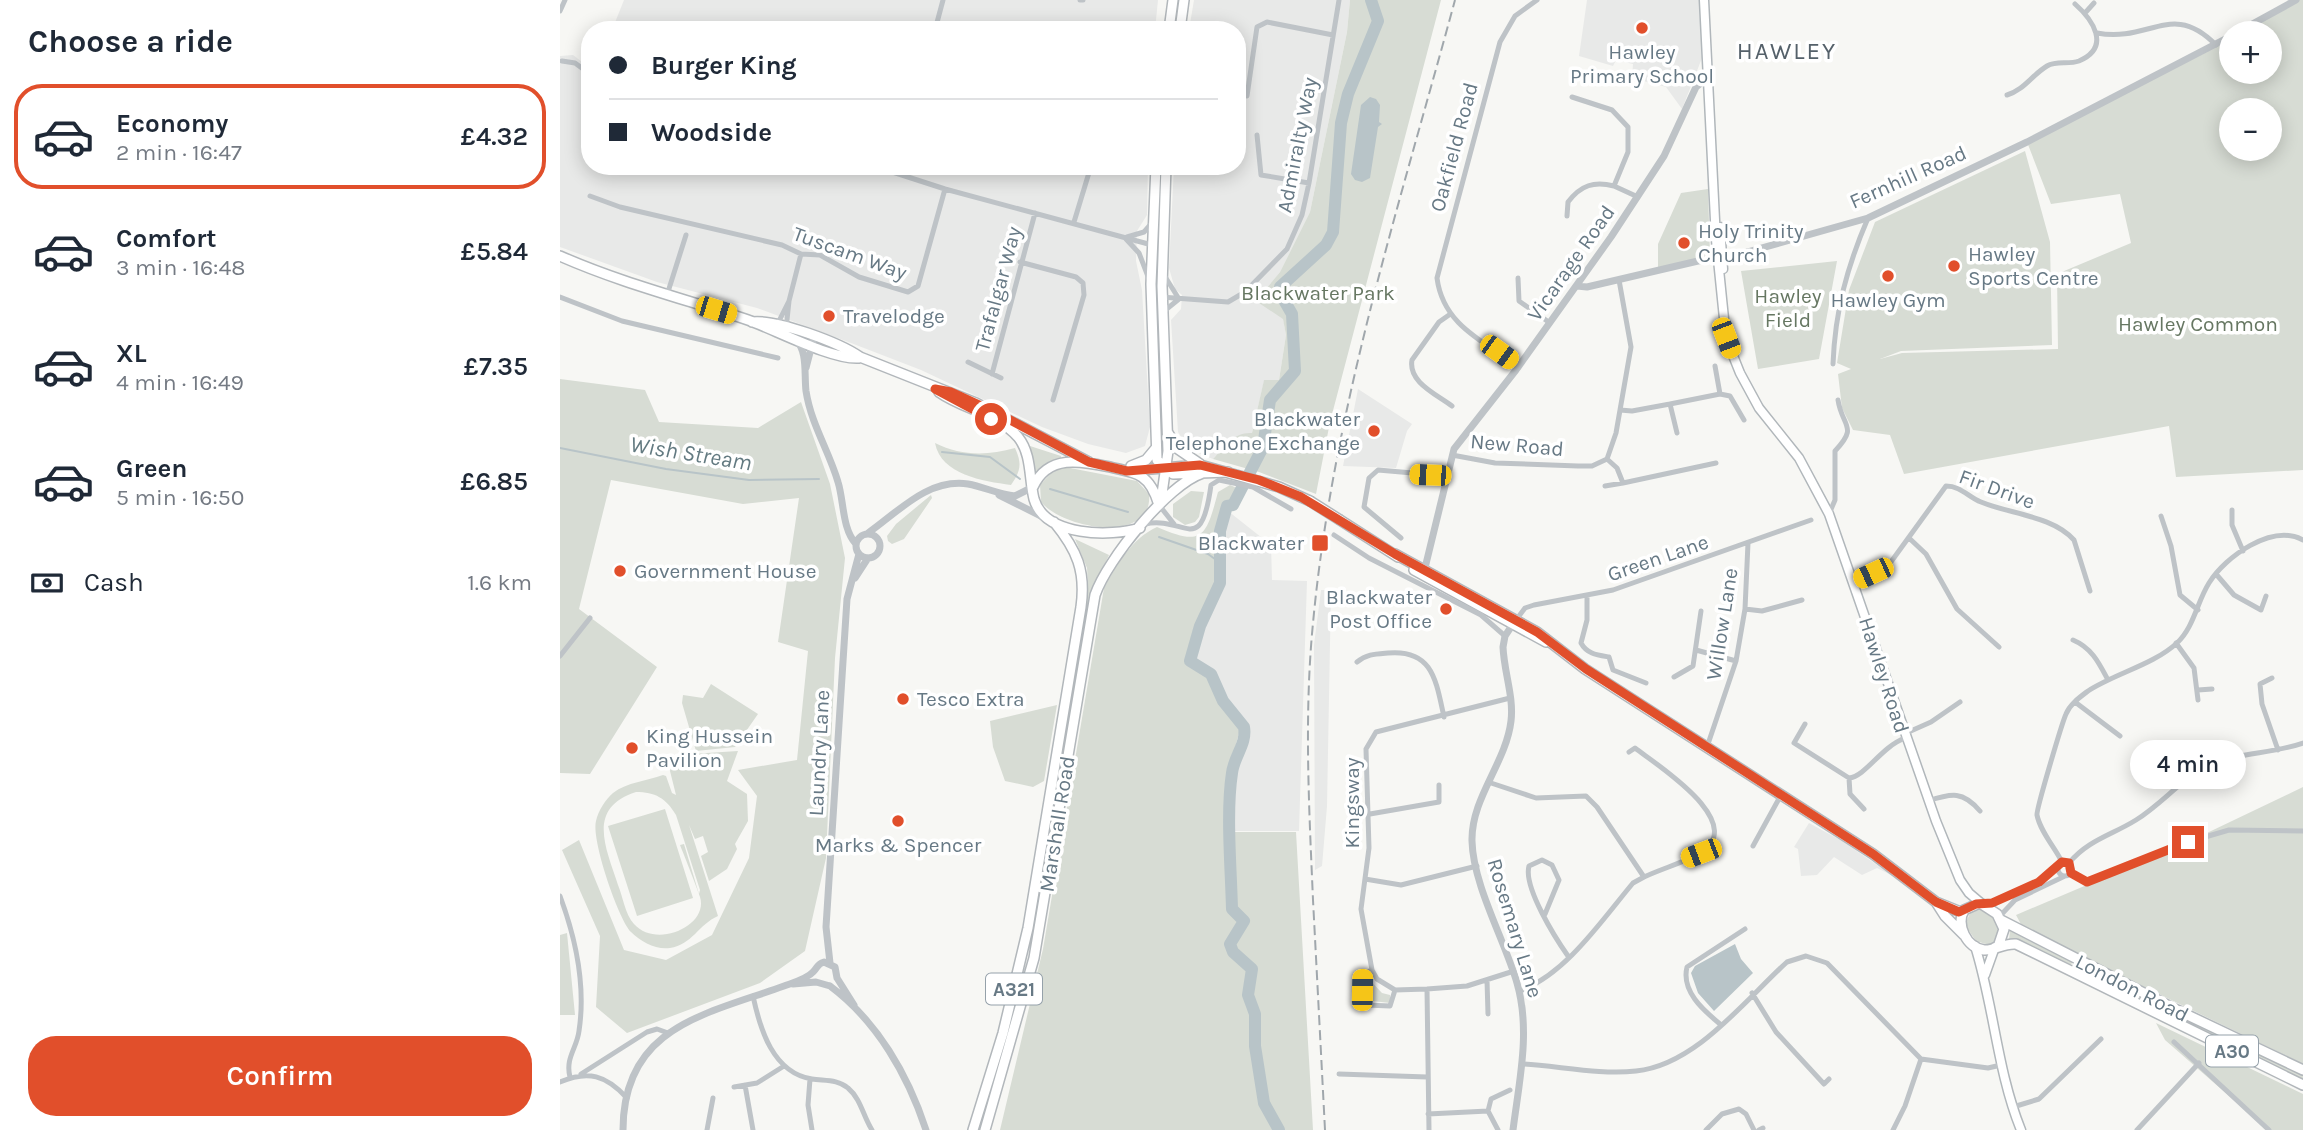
<!DOCTYPE html>
<meta charset="utf-8">
<style>
body{margin:0;font-family:Karla,sans-serif;background:#f6f6f7;color:#1f2937;height:100vh;display:flex;flex-direction:column;font-size:26px;white-space:nowrap}
*{box-sizing:border-box;margin:0}
p{font-size:23px;color:#747a83}
.icon{flex:none;width:38px;height:38px;fill:none;stroke:currentColor;stroke-width:2;stroke-linecap:round;stroke-linejoin:round}
.map{position:relative;flex:1;overflow:hidden}
.side{display:flex;flex-direction:column;background:#fff;width:560px}
.side>*{flex:none}
.top-card{position:absolute;left:21px;top:21px;width:665px;height:154px;border-radius:28px;box-shadow:0 4px 18px #0003;display:grid;align-content:center;height:154px;padding:0 28px;background:#fff}
.fabs{position:absolute;left:1659px;top:21px;display:grid;gap:14px}
.fabs a{display:grid;place-items:center;width:63px;height:63px;border-radius:50%;background:#fff;box-shadow:0 4px 18px #0003;font-size:35px}
.end{position:absolute;width:32px;height:32px;margin:-16px;border:9px solid #e14f2b;background:#fff;box-shadow:0 0 0 4px #fff}
.from{border-radius:50%}
.bubble{position:absolute;height:49px;border-radius:24px;background:#fff;box-shadow:0 4px 18px #0003;font-size:23px;font-weight:600;line-height:49px;text-align:center}
.car{position:absolute;width:21px;height:42px;margin:-21px -10px;border-radius:9px;box-shadow:0 0 5px 2px #0007;background:linear-gradient(#f5c518 24%,#345 0 40%,#f5c518 0 76%,#345 0 86%,#f5c518 0)}
.top-card b{display:flex;align-items:center;gap:24px;height:66px;font-size:26px}
.top-card b+b{border-top:2px solid #e0e1e3}
.top-card i{width:18px;height:18px;background:#1f2937}
ul{padding:0;list-style:none}
li{display:flex;align-items:center;gap:21px;height:105px;margin:0 14px 10px;padding:0 14px;border:4px solid transparent;border-radius:28px}
li div{flex:1}
li b{display:block;font-size:26px}
li em{font-style:normal;font-weight:600}
li.active{border-color:#e14f2b}
li>.icon{width:63px;height:63px;stroke-width:1.5}
h2{padding:0 28px;font-size:32px;line-height:84px}
.pay{display:flex;align-items:center;gap:18px;height:77px;padding:0 28px;font-size:26px}
.pay p{margin-inline-start:auto}
.cta{display:flex;gap:14px;margin-top:auto;padding:14px 28px}
.cta a{flex:1;height:80px;border-radius:28px;background:#e14f2b;color:#fff;font-size:28px;font-weight:600;line-height:80px;text-align:center}
main{display:flex;flex:1;min-height:0}
.map>svg:first-child{display:block}
.built{fill:#e8e9e8}
.green{fill:#d7dcd4;fill-rule:evenodd}
.water{fill:#b8c4c8}
.lines{fill:none;stroke-linecap:round;stroke-linejoin:round}
.stream{stroke:#b8c4c8;stroke-width:2}
.river{stroke:#b8c4c8;stroke-width:12}
.secondary-casing{stroke:#b1b7bb;stroke-width:11}
.primary-casing{stroke:#b2b7bb;stroke-width:12}
.minor{stroke:#bec3c7;stroke-width:5}
.tertiary{stroke:#bec3c7;stroke-width:7}
.secondary{stroke:#fff;stroke-width:8}
.primary{stroke:#fff;stroke-width:9}
.rail{stroke:#a0a7ac;stroke-width:2;stroke-dasharray:10 5;stroke-linecap:butt}
.primary-bridge-casing{stroke:#b2b7bb;stroke-width:12;stroke-linecap:butt}
.primary-bridge{stroke:#fff;stroke-width:9}
.route{stroke:#e14f2b;stroke-width:9}
.poi-dot{fill:#e14f2b;stroke:#fff;stroke-width:2.5}
.labels{text-anchor:middle;stroke-width:7;stroke-linejoin:round;paint-order:stroke}
.shield{fill:#fff;stroke:#95a1aa;stroke-width:2}
.shield-label{font-size:19px;font-weight:bold;fill:#677985}
.poi-label{font-size:21px;fill:#677985;stroke:#fff;text-anchor:start}
.street-label{font-size:21px;fill:#677985;stroke:#fff}
.park-label{font-size:21px;fill:#667762;stroke:#fff}
.water-label{font-size:23px;font-style:italic;fill:#637a81;stroke:#fff}
.quarter-label{font-size:24px;letter-spacing:2px;fill:#55616a;stroke:#fff}
</style>
<main>
<section class="side">
<h2>Choose a ride</h2>
<ul>
<li class="active"><svg class="icon" aria-label="car" viewBox="0 0 24 24"><path d="M5 17H2v-5l4-1 3-4h7l3 4 3 1v5h-3M9 17h6M6 11h13"/><circle cx="7" cy="17" r="2"/><circle cx="17" cy="17" r="2"/></svg><div><b>Economy</b><p>2 min · 16:47</p></div><em>£4.32</em></li>
<li><svg class="icon" aria-label="car" viewBox="0 0 24 24"><path d="M5 17H2v-5l4-1 3-4h7l3 4 3 1v5h-3M9 17h6M6 11h13"/><circle cx="7" cy="17" r="2"/><circle cx="17" cy="17" r="2"/></svg><div><b>Comfort</b><p>3 min · 16:48</p></div><em>£5.84</em></li>
<li><svg class="icon" aria-label="car" viewBox="0 0 24 24"><path d="M5 17H2v-5l4-1 3-4h7l3 4 3 1v5h-3M9 17h6M6 11h13"/><circle cx="7" cy="17" r="2"/><circle cx="17" cy="17" r="2"/></svg><div><b>XL</b><p>4 min · 16:49</p></div><em>£7.35</em></li>
<li><svg class="icon" aria-label="car" viewBox="0 0 24 24"><path d="M5 17H2v-5l4-1 3-4h7l3 4 3 1v5h-3M9 17h6M6 11h13"/><circle cx="7" cy="17" r="2"/><circle cx="17" cy="17" r="2"/></svg><div><b>Green</b><p>5 min · 16:50</p></div><em>£6.85</em></li>
</ul>
<div class="pay"><svg class="icon" aria-label="cash" viewBox="0 0 24 24"><path d="M3 7h18v10H3z"/><circle cx="12" cy="12" r="2"/></svg>Cash<p>1.6 km</p></div>
<div class="cta"><a>Confirm</a></div>
</section>
<div class="map">
<svg width="1743" height="1130" viewBox="0 0 1743 1130">
<rect width="100%" height="100%" fill="#f7f7f4"/>
<path class="built" d="M64,0H598L595,30H52Z
M634,0H790L787,32L750,212L720,272L697,300L723,318L726,335L719,380L704,381L692,433L669,441L653,459L629,449L618,432L611,320L621,309L622,295L615,289L609,268L614,166H677V30H629Z
M1027,0H1139L1142,58L1122,109L1106,87L1072,78L1073,64L1056,60L1053,66L1019,56Z
M13,55L30,68V166H588L587,215L577,231L576,261L582,290L590,427L585,446L566,453L528,444L482,427L361,370L291,343L197,308L97,282L0,247V56Z
M798,389L852,424L847,431L836,468L783,466Z
M668,511L711,545L712,580L747,581L739,831H674L673,775L687,734L686,725L664,701L652,673L632,660L641,626L662,583V532Z
M761,590H771L767,806L762,866L755,870L754,645Z
M1249,823L1282,841L1333,876L1317,868L1302,875L1274,857L1257,875L1241,876L1238,849L1234,847Z"/>
<path class="green" d="M790,0H881L770,422L756,494L699,472L653,459C665,446 674,432 692,433L704,380H719L726,335L723,319L696,301L720,272L750,212L787,32Z
M1736,0H1743V470L1616,477L1609,426L1344,474L1330,435L1293,430L1282,408L1278,374L1291,369L1277,363L1289,290L1315,222L1465,151L1490,242L1492,345L1341,351L1320,359L1342,353L1498,349L1497,274L1571,243L1560,194L1491,204L1467,142L1671,34V72H1710V33H1673ZM1671,110H1710V149H1671Z
M1148,189L1150,256L1098,268V244L1121,193Z
M1277,261L1259,359L1198,369L1181,271Z
M0,379L85,390L99,422L198,428L241,402L270,484L285,558L275,658L266,858L245,951L200,983L67,1033L36,1007L40,936L2,850L19,840L64,950L106,960L152,935L189,858L197,796L178,770L237,760L248,651L218,642L239,498L183,504L51,480L19,609L97,667L30,774L0,773Z
M375,443C401,456 427,456 455,448C462,463 461,471 451,485C423,481 381,475 375,443Z
M470,446L501,456V458L487,463L475,472Z
M505,467L577,481L589,494C594,544 504,530 481,502L480,485L492,472Z
M670,485L679,489L673,499L664,504L657,530V582L636,629L626,662L649,679L659,703L680,729L668,775L667,832H736L753,1130H440L483,949L544,588C556,566 572,538 597,527C643,547 646,537 658,492Z
M631,491L644,492L639,517L635,522L625,525L613,517V504Z
M371,495L372,498L344,539L332,544L328,541L327,536L336,524Z
M515,539L549,555L529,598L509,703L528,584L527,568Z
M151,684L198,714L175,747L136,751L122,703L123,695L143,698Z
M497,705L484,781L473,787L445,781L433,747L430,721Z
M178,751L167,781L187,794L188,821L175,844L177,849L167,869L149,881L141,856L148,852L143,836L135,839L129,825L158,916C139,924 132,945 110,948C96,950 81,942 71,932C58,918 31,839 36,821C38,811 46,799 53,793C67,782 87,781 103,775L106,776L112,793L116,795L110,771L112,763L131,754ZM76,792C95,792 106,798 116,815L140,890L139,894L124,844L120,845C126,860 136,885 140,897C149,926 96,949 74,924C65,914 63,897 58,885C46,848 26,808 76,792Z
M1743,787V1064L1463,928L1456,915L1628,842Z
M105,809L133,898L77,916L48,826Z
M1422,909L1434,918L1440,931L1435,942L1429,945L1416,941L1405,925L1410,913Z
M1450,930L1513,961L1509,968L1449,940Z
M7,933L15,1015H0V935Z
M1514,962L1612,1011L1610,1016L1511,968Z
M806,976L822,993L830,995V1003L804,1000Z
M1618,1015L1743,1074V1081L1617,1019Z
M1596,1023L1743,1094V1130H1708L1605,1040Z"/>
<path class="water" d="M810,97L816,99L820,105L819,122L822,124L818,127L810,178L802,182L795,180L791,174L801,105Z
M1175,944L1181,959L1193,973L1154,1011L1138,993L1131,973L1135,966Z"/>
<g class="lines">
<path class="stream" d="M0,448L106,469L189,480L259,479
M382,452L430,457L460,479
M490,489L568,512
M599,537L648,554L659,562"/>
<path class="river" d="M719,1130L704,1103L695,1046V1014L688,995L692,969L673,952L670,944L684,921L672,909C671,868 666,812 672,773C674,756 687,744 684,727L663,701L651,674L630,661L640,626L660,583V531L667,506L673,505L703,447L710,400L735,371L732,314L721,295L720,287L766,245L773,232L781,123L788,94L818,21L811,0"/>
<g class="secondary-casing">
<path id="secondary" d="M1144,0L1156,240L1166,338L1180,373L1199,408L1239,458L1269,514L1376,821L1400,880L1409,893L1422,904
M1160,227L1163,269
M1415,946C1434,1006 1437,1071 1461,1130
M1425,975L1435,947"/>
</g>
<g class="primary-casing">
<path id="primary" d="M609,30L613,0
M620,30L624,0
M596,166L591,284L597,460L613,474L668,472
M0,256C61,283 125,299 188,320C214,329 272,360 299,358
M192,322C217,319 280,343 300,357L416,403L529,462
M379,392C403,409 438,414 458,437C472,454 469,479 474,499C485,537 551,537 580,528
M608,433L618,449L640,464
M571,466L586,460L596,448
M567,471L640,465L719,487L750,501
M473,487C488,454 521,461 550,467C561,470 573,471 582,477C591,483 596,495 599,505
M601,501L608,451L602,286L606,166
M780,520L838,557
M835,554L977,632L1025,669L1313,854L1376,902L1403,913
M854,570L986,642
M1376,902L1385,916L1404,935
M1441,920L1617,1010L1743,1070
M1439,944L1444,929L1437,914L1420,903L1404,910C1396,925 1406,947 1424,950C1434,951 1443,943 1456,944L1743,1085
M413,1130L443,1033L468,928L521,607C526,571 517,550 494,522
M425,1130L474,958L535,595C547,560 608,484 643,473"/>
</g>
<path class="minor" d="M520,0H523
M0,11L5,0
M1525,13L1534,3
M375,30L383,0
M1537,33C1590,43 1612,0 1656,45
M2,61L15,63L30,74
M1447,95C1464,90 1472,75 1487,66C1497,60 1508,65 1519,61C1552,47 1532,19 1515,4
M687,96L697,27L707,22L773,35
M1012,97L1052,110L1068,127V152L1054,186L1078,197
M697,135L701,175L749,183
M314,166L385,189L592,245
M30,196L60,207L222,245L241,254L260,255L299,277L348,292L358,286L385,189
M1007,216L1008,202C1021,185 1034,181 1054,186
M514,222L531,166
M567,237L584,232L591,224
M566,239L579,253L589,279
M460,262L516,277L523,283L524,295L493,400
M604,275L619,299
M958,278L959,301L990,323
M107,295L126,235
M0,297L62,321L218,358
M601,297L668,302L685,292L727,249L742,215L749,183L779,0
M603,312L619,299
M889,315L879,322L852,360C848,382 876,394 892,406
M216,327L229,301L241,254
M226,329L229,301
M408,362L441,378
M1273,364C1275,311 1287,267 1308,218
M959,367C923,341 883,325 877,278L940,42L955,16L977,0
M432,374L475,213
M1160,394L1170,396L1184,420
M1110,404L1160,394L1155,366
M1060,410L1072,411L1110,404L1117,433
M892,455L935,463L1018,466H1032L1047,459L1056,433L1071,347L1059,280
M1047,459L1057,468L1063,483L1156,463
M1045,486L1063,483
M599,505L614,524
M1672,510V525L1683,551
M1269,514L1275,500V451C1299,426 1282,427 1278,400
M1601,516L1611,546L1620,595L1638,610
M585,524C625,515 641,559 651,485L659,480L693,487L731,509
M774,535L809,558L921,615L945,636
M841,538L804,507L809,478L818,470L887,476
M1349,538L1366,554L1397,609L1439,647
M1656,574L1674,595L1701,610L1706,596
M1294,582L1328,566L1386,486C1401,486 1408,497 1421,502C1450,514 1493,516 1514,540L1530,591
M1027,596V620L1021,643C1027,654 1037,655 1049,657L1053,670L1086,683
M1185,609L1202,611L1242,600
M956,620L965,608L974,605L1053,590L1251,520
M1513,640C1532,648 1539,663 1548,680
M1616,643L1634,668L1638,700
M1136,650L1176,661
M0,656L30,618
M797,662C807,654 815,654 828,653C873,649 876,681 884,717
M1114,677L1133,666L1141,611
M1712,678L1700,684L1702,704L1718,750
M1638,690L1652,689
M950,698L816,732L806,749L809,848L801,909L812,970L817,979L835,990L867,989L907,986L954,971
M1515,702L1560,736
M1245,724L1234,743L1289,778C1306,776 1321,747 1345,738
M1344,734L1371,722L1400,702
M1147,747L1176,661L1185,609L1188,543
M1069,752L1075,748C1097,765 1191,824 1139,854C1122,863 1101,869 1084,877
M1289,778L1290,794L1304,809
M928,782L976,798L1026,796L1037,807L1084,877L1073,883C1042,920 1006,974 960,991
M1368,801C1392,793 1403,791 1420,811
M810,814L879,802V785
M1193,846L1221,795
M1498 869a7 7 0 1 1 14 0a7 7 0 1 1-14 0Z
M1502,862C1495,848 1480,831 1477,815C1476,810 1502,723 1506,714C1510,704 1520,697 1528,691C1556,673 1593,665 1617,643C1634,627 1637,602 1649,583C1665,557 1712,523 1743,540
M1509,863C1528,840 1552,835 1576,820C1602,804 1621,779 1649,765C1679,752 1712,754 1743,743
M1511,873L1527,882L1628,842L1669,830L1743,831
M805,879L841,885L917,866
M0,896C16,939 26,985 19,1031C17,1048 5,1058 10,1077
M1426,905L1479,882L1497,868
M985,914L999,880L992,865L982,860L969,866C963,887 996,939 1008,956
M1439,917L1455,900L1505,876
M812,970L802,974V1001L806,1005L830,1006L835,990
M927,980L928,1014
M867,989L869,1130
M1192,993L1216,1032L1264,1084L1269,1079
M193,996C200,1029 213,1073 252,1079C264,1081 278,1079 288,1088C301,1099 303,1116 312,1130
M1160,1024C1143,1010 1121,991 1127,967L1185,929
M1614,1042L1709,1130
M963,1064C999,1066 1040,1075 1076,1071C1136,1065 1185,1000 1227,962L1246,956L1267,963L1361,1059L1428,1068L1441,1065
M21,1074L87,1032L97,1029L108,1033
M779,1074L867,1077
M250,1079L248,1105L252,1130
M0,1082C28,1070 46,1075 67,1098
M185,1085L193,1130
M174,1087L197,1083L224,1066
M1453,1107L1479,1099L1541,1039
M928,1111L931,1099L950,1090
M868,1114L928,1111L938,1130
M147,1130L153,1098
M1146,1130L1162,1114L1179,1109L1186,1114L1194,1130
M1199,1130L1203,1128
M1333,1130L1345,1106L1361,1059
M1577,1130L1639,1063"/>
<path class="tertiary" d="M1676,33L1736,0
M1017,286L1027,287L1138,261L1173,256L1308,218L1467,142L1671,36
M235,339C248,350 244,375 246,391C251,424 269,451 278,482C284,501 282,529 296,544
M246,368L254,337
M439,495L487,519
M308,533C338,512 368,478 408,484C424,487 438,494 455,496L473,487
M296 546a12 12 0 1 1 24 0a12 12 0 1 1-24 0Z
M864,572L894,449L956,370L1051,237L1104,156L1136,87L1149,77
M295,578L308,558
M270,963L266,927L287,599L299,554
M233,984L256,982L270,986
M270,986C317,1021 348,1075 366,1130
M63,1130C63,1026 147,1014 224,986C232,983 247,979 253,972C258,967 257,964 264,962L275,967L277,978L294,1005
M953,1130C959,1082 971,1031 957,983C945,941 913,885 912,841C911,798 946,763 951,721C954,697 944,672 943,647L945,636L955,621"/>
<use href="#secondary" class="secondary"/>
<use href="#primary" class="primary"/>
<path class="rail" d="M765,1130C761,1053 757,976 753,900C749,807 744,715 753,623C773,409 839,207 895,0"/>
<g class="primary-bridge-casing">
<path id="primary-bridge" d="M750,501L780,520"/>
</g>
<use href="#primary-bridge" class="primary-bridge"/>
</g>
<g class="lines">
<path class="route" d="M431,419L375,389L391,392L439,414L529,462L567,471L640,465L699,480L741,497L835,554L977,632L1026,669L1313,854L1376,902L1399,912L1416,904L1432,903L1479,882L1502,862L1509,863L1511,873L1527,882L1628,842"/>
</g>
<g class="poi-dot">
<circle cx="1082" cy="28" r="7"/>
<circle cx="1124" cy="243" r="7"/>
<circle cx="1394" cy="266" r="7"/>
<circle cx="1328" cy="276" r="7"/>
<circle cx="269" cy="316" r="7"/>
<circle cx="814" cy="431" r="7"/>
<rect x="751" y="534" width="18" height="18" rx="3.5"/>
<circle cx="60" cy="571" r="7"/>
<circle cx="886" cy="609" r="7"/>
<circle cx="343" cy="699" r="7"/>
<circle cx="72" cy="748" r="7"/>
<circle cx="338" cy="821" r="7"/>
</g>
<g class="labels">
<g class="shield">
<rect x="426" y="973.5" width="56" height="31" rx="5"/>
<rect x="1646" y="1035.5" width="52" height="31" rx="5"/>
</g>
<g class="shield-label">
<text x="454" y="996">A321</text>
<text x="1672" y="1058">A30</text>
</g>
<g class="poi-label">
<text x="1082" y="59" text-anchor="middle">Hawley<tspan x="1082" dy="24">Primary School</tspan></text>
<text x="1138" y="238">Holy Trinity<tspan x="1138" dy="24">Church</tspan></text>
<text x="1408" y="261">Hawley<tspan x="1408" dy="24">Sports Centre</tspan></text>
<text x="1328" y="307" text-anchor="middle">Hawley Gym</text>
<text x="283" y="323">Travelodge</text>
<text x="800" y="426" text-anchor="end">Blackwater<tspan x="800" dy="24">Telephone Exchange</tspan></text>
<text x="744" y="550" text-anchor="end">Blackwater</text>
<text x="74" y="578">Government House</text>
<text x="872" y="604" text-anchor="end">Blackwater<tspan x="872" dy="24">Post Office</tspan></text>
<text x="357" y="706">Tesco Extra</text>
<text x="86" y="743">King Hussein<tspan x="86" dy="24">Pavilion</tspan></text>
<text x="338" y="852" text-anchor="middle">Marks &amp; Spencer</text>
</g>
<g class="street-label">
<text transform="translate(737 145) rotate(-79)" y="7">Admiralty Way</text>
<text transform="translate(894 147) rotate(-75)" y="7">Oakfield Road</text>
<text transform="translate(1348 177) rotate(-24)" y="7">Fernhill Road</text>
<text transform="translate(290 253) rotate(20)" y="7">Tuscam Way</text>
<text transform="translate(1011 263) rotate(-55)" y="7">Vicarage Road</text>
<text transform="translate(438 289) rotate(-75)" y="7">Trafalgar Way</text>
<text transform="translate(957 445) rotate(5)" y="7">New Road</text>
<text transform="translate(1437 489) rotate(20)" y="7">Fir Drive</text>
<text transform="translate(1098 558) rotate(-19)" y="7">Green Lane</text>
<text transform="translate(1162 624) rotate(-81)" y="7">Willow Lane</text>
<text transform="translate(1324 675) rotate(72)" y="7">Hawley Road</text>
<text transform="translate(259 753) rotate(-87)" y="7">Laundry Lane</text>
<text transform="translate(792 803) rotate(-90)" y="7">Kingsway</text>
<text transform="translate(497 824) rotate(-81)" y="7">Marshall Road</text>
<text transform="translate(955 928) rotate(73)" y="7">Rosemary Lane</text>
<text transform="translate(1572 988) rotate(27)" y="7">London Road</text>
</g>
<g class="park-label">
<text x="758" y="300">Blackwater Park</text>
<text x="1228" y="303">Hawley<tspan x="1228" dy="24">Field</tspan></text>
<text x="1638" y="331">Hawley Common</text>
</g>
<g class="water-label">
<text transform="translate(131 453) rotate(9)" y="8">Wish Stream</text>
</g>
<g class="quarter-label">
<text x="1227" y="59">HAWLEY</text>
</g>
</g>
</svg>
<div class="fabs">
<a>+</a>
<a>−</a>
</div>
<i class="end from" style="left:431px;top:419px"></i>
<i class="end" style="left:1628px;top:842px"></i>
<div class="bubble" style="left:1570px;top:740px;width:116px">4 min</div>
<i class="car" style="left:156px;top:310px;rotate:107deg"></i>
<i class="car" style="left:1166px;top:338px;rotate:159deg"></i>
<i class="car" style="left:939px;top:352px;rotate:126deg"></i>
<i class="car" style="left:870px;top:475px;rotate:272deg"></i>
<i class="car" style="left:1313px;top:573px;rotate:245deg"></i>
<i class="car" style="left:1141px;top:853px;rotate:249deg"></i>
<i class="car" style="left:802px;top:990px;rotate:1deg"></i>
<div class="top-card">
<b><i class="from"></i>Burger King</b>
<b><i></i>Woodside</b>
</div>
</div>
</main>
